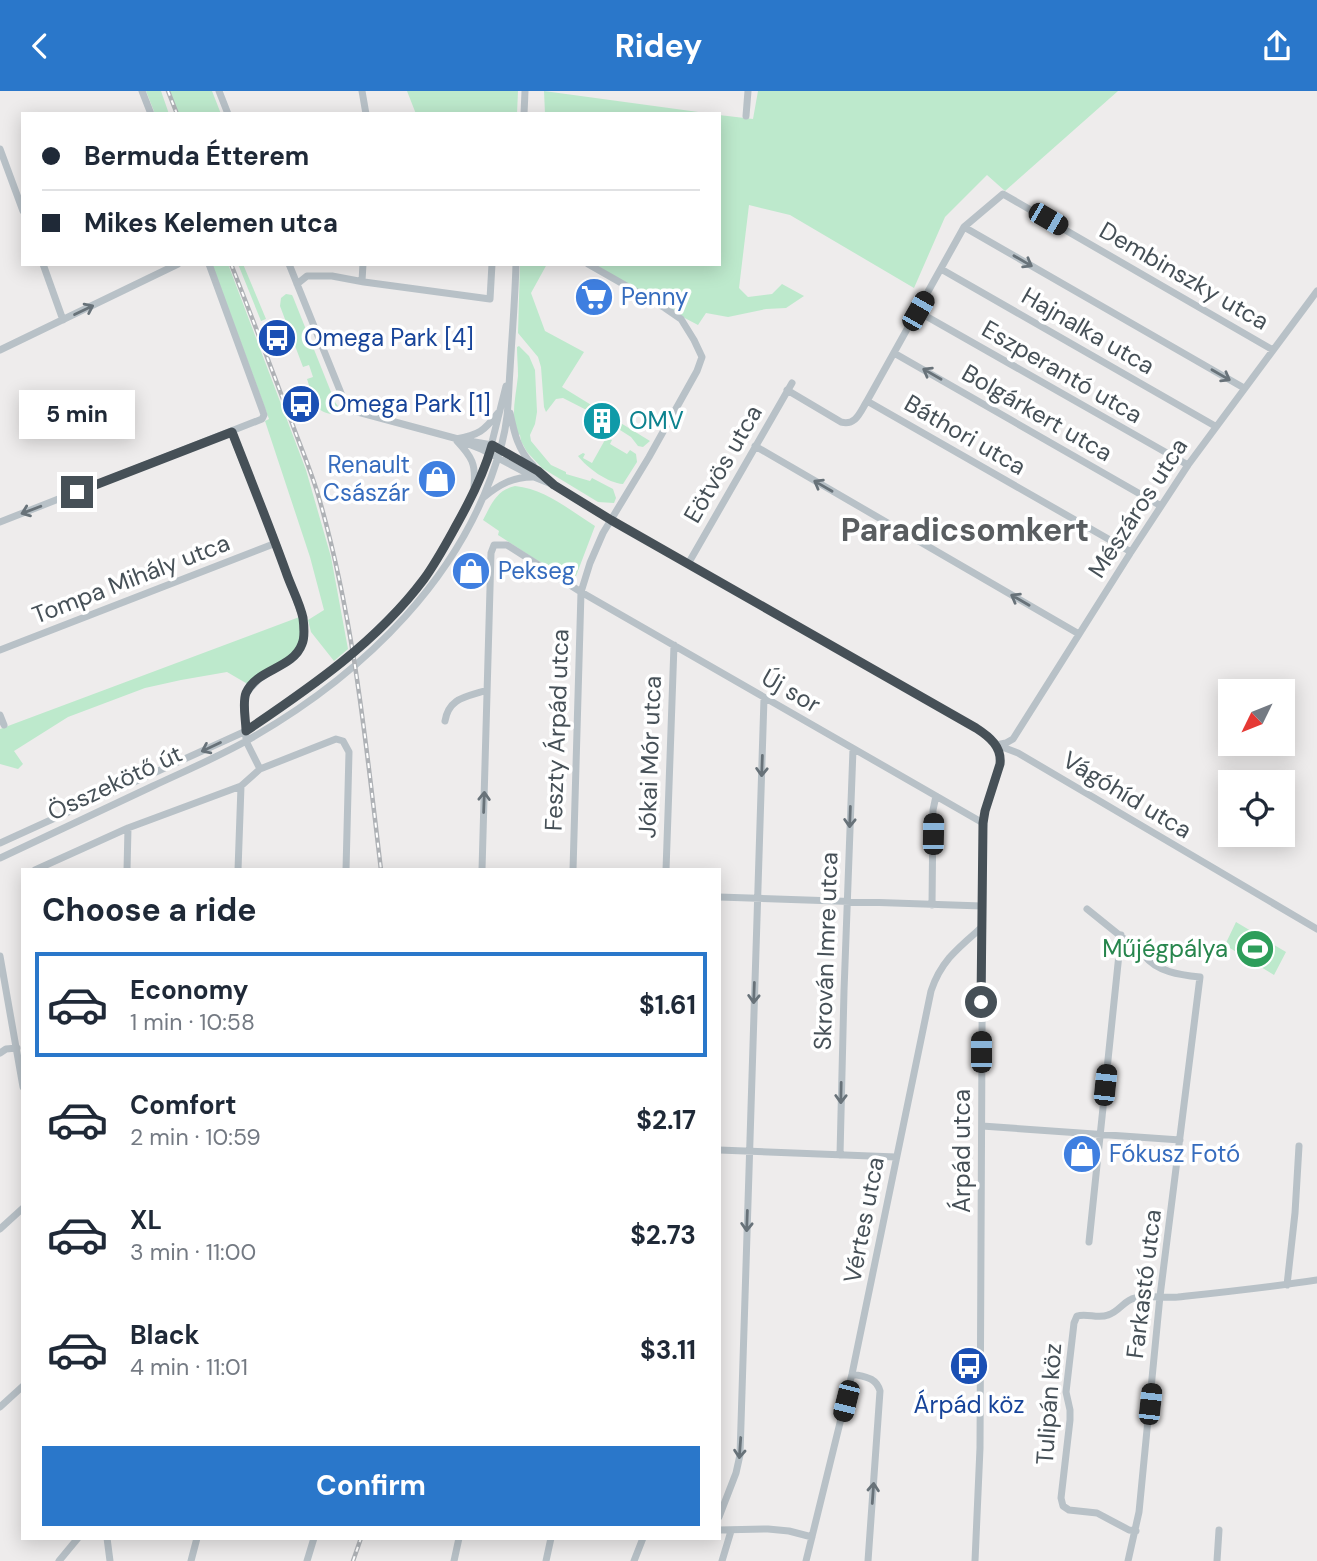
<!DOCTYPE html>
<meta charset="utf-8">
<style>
body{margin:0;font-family:"DM Sans",sans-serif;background:#f2f2f3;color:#1f2937;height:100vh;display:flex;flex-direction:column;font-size:26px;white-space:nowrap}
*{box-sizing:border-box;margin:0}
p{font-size:23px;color:#747a83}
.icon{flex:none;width:38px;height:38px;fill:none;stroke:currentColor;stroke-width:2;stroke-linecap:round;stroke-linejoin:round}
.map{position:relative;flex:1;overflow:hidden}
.panel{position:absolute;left:21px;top:777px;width:700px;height:672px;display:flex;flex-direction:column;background:#fff;border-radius:0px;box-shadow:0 4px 18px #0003}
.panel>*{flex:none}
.hud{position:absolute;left:21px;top:21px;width:700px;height:154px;border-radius:0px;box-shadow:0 4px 18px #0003;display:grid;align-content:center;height:154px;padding:0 21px;background:#fff}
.needle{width:46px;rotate:227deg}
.fabs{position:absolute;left:1218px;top:588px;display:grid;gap:14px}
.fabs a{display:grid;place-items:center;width:77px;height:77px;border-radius:0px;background:#fff;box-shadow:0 4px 18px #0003;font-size:35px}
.end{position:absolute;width:32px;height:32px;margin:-16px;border:9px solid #465057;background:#fff;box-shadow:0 0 0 4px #fff}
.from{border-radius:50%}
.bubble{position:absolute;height:49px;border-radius:0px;background:#fff;box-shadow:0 4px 18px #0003;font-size:23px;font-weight:700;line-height:49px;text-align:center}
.car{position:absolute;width:21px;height:42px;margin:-21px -10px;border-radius:9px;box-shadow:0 0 5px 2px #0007;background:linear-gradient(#222 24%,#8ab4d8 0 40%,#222 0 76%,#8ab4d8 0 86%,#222 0)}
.hud b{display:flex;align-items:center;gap:24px;height:66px;font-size:26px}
.hud b+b{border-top:2px solid #e0e1e3}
.hud i{width:18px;height:18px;background:#1f2937}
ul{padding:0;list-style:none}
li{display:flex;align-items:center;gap:21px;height:105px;margin:0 14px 10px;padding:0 7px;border:4px solid transparent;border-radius:0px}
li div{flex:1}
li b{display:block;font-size:26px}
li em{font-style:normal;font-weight:700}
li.current{border-color:#2a77ca}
li>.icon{width:63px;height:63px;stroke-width:1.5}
h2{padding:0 21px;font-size:32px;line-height:84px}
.primary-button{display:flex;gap:14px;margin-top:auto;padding:14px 21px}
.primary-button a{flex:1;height:80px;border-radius:0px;background:#2a77ca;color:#fff;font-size:28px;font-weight:700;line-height:80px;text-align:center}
header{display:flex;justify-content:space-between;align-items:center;height:91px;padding:0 21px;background:#2a77ca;color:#fff;font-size:32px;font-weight:700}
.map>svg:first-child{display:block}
.green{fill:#bde9cc}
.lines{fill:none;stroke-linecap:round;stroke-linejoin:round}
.minor{stroke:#b8c1c7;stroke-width:7}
.rail-casing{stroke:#afb2b6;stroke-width:4.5}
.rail{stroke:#fff;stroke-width:2;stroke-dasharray:5;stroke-linecap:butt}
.oneway{stroke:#687279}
.route{stroke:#465057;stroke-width:9}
.labels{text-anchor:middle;stroke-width:7;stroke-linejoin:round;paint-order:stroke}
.street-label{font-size:24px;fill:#465057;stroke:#fff}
.shop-label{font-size:24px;fill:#366cbe;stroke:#fff;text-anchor:start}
.transit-label{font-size:24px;fill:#164399;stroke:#fff;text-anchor:start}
.culture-label{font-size:24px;fill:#0d838f;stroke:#fff;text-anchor:start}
.leisure-label{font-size:24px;fill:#27864d;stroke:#fff;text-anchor:end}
.district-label{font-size:32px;font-weight:bold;fill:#595d60;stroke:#fff}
</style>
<header><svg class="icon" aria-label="back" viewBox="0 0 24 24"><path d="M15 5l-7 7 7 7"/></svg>Ridey<svg class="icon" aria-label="share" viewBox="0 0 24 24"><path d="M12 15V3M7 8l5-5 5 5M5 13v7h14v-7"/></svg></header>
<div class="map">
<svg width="1317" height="1470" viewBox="0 0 1317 1470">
<rect width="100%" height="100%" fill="#eeecec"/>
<path class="green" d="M146,0H161L169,23H155Z
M168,0H212L221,23H178Z
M407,0H518L517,23H416Z
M544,0L713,23H545Z
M758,0H1118L1005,100L987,84L945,126L914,197L790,124L749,114L739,197L748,206L772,203L782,193L804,205L786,217L766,218L728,226L706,222L698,234L658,213L595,173H719V24L753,28Z
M212,173H228L306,379L331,466L348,558L334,570L311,541L308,529L324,519L310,466L265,330L269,328Z
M238,173H243L266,228L261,230Z
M520,173H547L531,202L545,240L584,261L562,296L650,350L643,356L638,355L631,346L609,332L610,331L563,307L556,308L546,321L544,316L541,276L538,266L518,242Z
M286,203L292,204L293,206L335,311L340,318L333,323C314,323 312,303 307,288L313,286L309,274L303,276L280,215L281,207Z
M519,255L529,265L535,279L537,321L535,333L530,344L531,350L551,374L566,381V383L590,390L592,387L613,398L616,407L614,412L598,411L542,377L527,361L521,350L520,344L516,342C511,323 516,304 518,285C518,275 517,265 517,256Z
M606,347L612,349L610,353L627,363L630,359L636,363L637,371L623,393C608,392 587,377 578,365L583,362L585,363L583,367L592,372Z
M515,395C546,398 569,419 595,435L576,485L573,486L558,477L555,481L498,444L499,440L483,429C491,414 496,399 515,395Z
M302,525L303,536L298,560L251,595L227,581L181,589L145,597L68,626L14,660L23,673L18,678L0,673V638Z
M1236,831L1286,861L1274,884L1225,854Z"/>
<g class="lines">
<path class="minor" d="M142,0L151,23
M219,0L228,23
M362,0L366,23
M524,23L525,0
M746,25L748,0
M0,58L23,120
M964,136L1244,297
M43,173L63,229
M289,173L343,307L354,320L458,348
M941,178L1215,335
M362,190L363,173
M297,193L307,185H332L364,191L490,208L492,173
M917,220L1188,374
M0,259L178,173
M894,262L1161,415
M787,299L841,331C856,335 860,321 867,310L964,136L1003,103L1273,259
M867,310L1131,461
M510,322C514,341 518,360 533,374
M231,341L276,452L302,525L304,546L302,553L298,560L293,566L259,588L246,602L245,610L246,650L260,678
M456,348L481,358L534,386L554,394L611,429L976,637C990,646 1002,656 1000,673L985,720L983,743L980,1357L975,1470
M456,348C479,344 484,340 498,322
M457,350C472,366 476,373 474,395
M469,350L492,354L500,358L538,380L551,391
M755,355L1079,543
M484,406C500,393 513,386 533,386
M0,431L262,328L264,324L262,318L209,173
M688,473L792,292
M0,559L276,452
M0,624L4,634
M445,630C449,606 467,606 487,599
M996,654L1006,652L1013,648L1131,461L1188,374L1317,200
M997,654L1018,662L1317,838
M0,752L246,640L321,588L350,566L408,508L425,487L441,462L473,402L489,363L506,295
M0,767C51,743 102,719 153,695C185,680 218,666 248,649C364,583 467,484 502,352C509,325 508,306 510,279C512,244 515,209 516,173
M35,779L128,737L241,695L260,678L336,648L343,650L349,661L346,779
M127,779L128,737
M238,779L241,695
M482,779L491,462L494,454H507L581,501L983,732
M573,779L581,501L590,472L603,442L649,366L697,280L702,266L694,249L681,228L665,217L588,173
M666,779L674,554
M719,806L982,815
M932,814L933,719L936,705
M1087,818L1144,864C1157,881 1180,884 1200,886L1160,1205L1139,1421L1128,1470
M0,865L23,996
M0,962L6,958L17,957
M982,1035L1180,1049
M719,1059L896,1066
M840,1064L844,900L853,658
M0,1138L23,1117
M1089,1151L1121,844
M1287,1194L1295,1122L1299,1055
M852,1283C865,1286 876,1286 880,1300L868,1470
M0,1316L23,1295
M719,1426L736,1382L740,1364L764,607
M719,1439L768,1438L789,1440L812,1446
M1136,1440L1129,1439L1097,1422L1069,1419L1063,1415L1061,1407L1070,1329V1319L1066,1301L1074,1232L1077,1225C1087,1222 1098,1228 1108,1224C1119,1221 1124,1209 1135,1207C1149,1204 1164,1207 1178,1206C1224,1201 1271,1196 1317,1189
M107,1447L110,1470
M59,1470L78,1447
M191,1470L197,1447
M307,1470L314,1447
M454,1470L459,1447
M546,1470L551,1447
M634,1470L643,1447
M722,1470L731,1440
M806,1470L852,1283L931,900C941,870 958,857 981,837
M1217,1470L1219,1439"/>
<g class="rail-casing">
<path id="rail" d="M168,0L177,23
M231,173C252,226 272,279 292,332C301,357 312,382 319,407C354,528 366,654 381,779
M353,1470L361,1447"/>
</g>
<use href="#rail" class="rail"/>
</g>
<defs><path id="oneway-shaft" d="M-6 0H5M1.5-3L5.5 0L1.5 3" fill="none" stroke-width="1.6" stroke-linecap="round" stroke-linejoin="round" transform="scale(1.75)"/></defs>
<g class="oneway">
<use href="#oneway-shaft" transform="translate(1023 170) rotate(30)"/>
<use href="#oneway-shaft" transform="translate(84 219) rotate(-26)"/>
<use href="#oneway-shaft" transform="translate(932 283) rotate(-150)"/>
<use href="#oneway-shaft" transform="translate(1221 284) rotate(30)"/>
<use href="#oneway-shaft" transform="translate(823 395) rotate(-150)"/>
<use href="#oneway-shaft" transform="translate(31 419) rotate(159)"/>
<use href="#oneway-shaft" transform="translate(1020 509) rotate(-150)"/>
<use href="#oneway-shaft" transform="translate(211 656) rotate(155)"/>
<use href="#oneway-shaft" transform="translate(762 675) rotate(92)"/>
<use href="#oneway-shaft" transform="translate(484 711) rotate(-88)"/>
<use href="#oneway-shaft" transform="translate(850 726) rotate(92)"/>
<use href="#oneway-shaft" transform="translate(754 902) rotate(92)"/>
<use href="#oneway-shaft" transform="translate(841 1002) rotate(91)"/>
<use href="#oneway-shaft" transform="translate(747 1130) rotate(92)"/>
<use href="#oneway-shaft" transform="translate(740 1357) rotate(94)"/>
<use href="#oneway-shaft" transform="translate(873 1402) rotate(-86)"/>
</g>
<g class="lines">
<path class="route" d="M77,401L232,341C250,387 269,434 286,481C291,496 300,512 303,527C304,535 305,546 302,553C293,578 256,578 246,602C242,612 246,629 246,640C311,596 377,551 424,488C437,470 447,451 457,433C471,408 484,382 492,354L538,380L554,394L611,429L976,637C990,646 1002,656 1000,673L985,720L983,732L981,911"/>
</g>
<defs>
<g id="supermarket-disc" transform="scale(2.0125)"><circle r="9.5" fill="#3f7fe0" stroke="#fff"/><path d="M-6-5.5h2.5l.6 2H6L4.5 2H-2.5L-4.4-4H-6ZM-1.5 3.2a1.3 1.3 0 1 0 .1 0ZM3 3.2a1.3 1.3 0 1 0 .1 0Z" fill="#fff"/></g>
<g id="bus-disc" transform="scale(2.0125)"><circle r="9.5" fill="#1a4fb4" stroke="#fff"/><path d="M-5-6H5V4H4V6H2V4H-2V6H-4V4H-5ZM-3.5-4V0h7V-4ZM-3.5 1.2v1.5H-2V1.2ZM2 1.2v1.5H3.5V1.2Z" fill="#fff"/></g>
<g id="building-disc" transform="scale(2.0125)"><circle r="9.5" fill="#0f9aa8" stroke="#fff"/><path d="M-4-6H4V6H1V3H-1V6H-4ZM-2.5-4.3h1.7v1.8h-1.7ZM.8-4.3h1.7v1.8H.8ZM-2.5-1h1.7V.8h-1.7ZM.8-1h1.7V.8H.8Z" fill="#fff"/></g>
<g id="shop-disc" transform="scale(2.0125)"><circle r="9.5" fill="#3f7fe0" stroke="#fff"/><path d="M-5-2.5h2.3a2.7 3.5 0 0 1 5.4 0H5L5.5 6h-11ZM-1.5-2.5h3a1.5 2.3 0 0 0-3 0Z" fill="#fff"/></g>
<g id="stadium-disc" transform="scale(2.0125)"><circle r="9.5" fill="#2e9e5b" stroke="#fff"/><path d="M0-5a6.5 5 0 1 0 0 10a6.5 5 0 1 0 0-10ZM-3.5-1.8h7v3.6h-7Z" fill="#fff"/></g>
</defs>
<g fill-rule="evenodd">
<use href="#supermarket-disc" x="594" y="206"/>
<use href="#bus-disc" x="277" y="247"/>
<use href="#bus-disc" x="301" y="313"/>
<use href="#building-disc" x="602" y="330"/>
<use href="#shop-disc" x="437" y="388"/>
<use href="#shop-disc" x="471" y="480"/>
<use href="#stadium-disc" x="1255" y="858"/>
<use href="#shop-disc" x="1082" y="1063"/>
<use href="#bus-disc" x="969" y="1275"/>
</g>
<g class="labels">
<g class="street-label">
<text transform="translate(1184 185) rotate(30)" y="8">Dembinszky utca</text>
<text transform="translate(1088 240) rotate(30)" y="8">Hajnalka utca</text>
<text transform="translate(1062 281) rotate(30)" y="8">Eszperantó utca</text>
<text transform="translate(1037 322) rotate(30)" y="8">Bolgárkert utca</text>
<text transform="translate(965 344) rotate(30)" y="8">Báthori utca</text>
<text transform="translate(723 373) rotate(-60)" y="8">Eötvös utca</text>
<text transform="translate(1138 417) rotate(-57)" y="8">Mészáros utca</text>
<text transform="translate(131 488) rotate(-21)" y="8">Tompa Mihály utca</text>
<text transform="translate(791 600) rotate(30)" y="8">Új sor</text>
<text transform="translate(557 639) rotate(-88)" y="8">Feszty Árpád utca</text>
<text transform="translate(650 666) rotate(-88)" y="8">Jókai Mór utca</text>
<text transform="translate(115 692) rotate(-25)" y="8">Összekötő út</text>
<text transform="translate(1127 704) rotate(31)" y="8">Vágóhíd utca</text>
<text transform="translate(826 860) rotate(-88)" y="8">Skrován Imre utca</text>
<text transform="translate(962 1060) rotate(-90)" y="8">Árpád utca</text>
<text transform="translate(864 1129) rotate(-79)" y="8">Vértes utca</text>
<text transform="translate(1144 1193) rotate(-83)" y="8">Farkastó utca</text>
<text transform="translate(1049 1313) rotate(-86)" y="8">Tulipán köz</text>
</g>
<g class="shop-label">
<text x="621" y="214">Penny</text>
<text x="410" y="382" text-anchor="end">Renault<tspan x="410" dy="28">Császár</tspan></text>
<text x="498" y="488">Pekseg</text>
<text x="1109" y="1071">Fókusz Fotó</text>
</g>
<g class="transit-label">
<text x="304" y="255">Omega Park [4]</text>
<text x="328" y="321">Omega Park [1]</text>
<text x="969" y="1322" text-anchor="middle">Árpád köz</text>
</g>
<g class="culture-label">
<text x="629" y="338">OMV</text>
</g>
<g class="leisure-label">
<text x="1228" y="866">Műjégpálya</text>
</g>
<g class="district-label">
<text x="965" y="450">Paradicsomkert</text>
</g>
</g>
</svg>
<div class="fabs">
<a><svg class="needle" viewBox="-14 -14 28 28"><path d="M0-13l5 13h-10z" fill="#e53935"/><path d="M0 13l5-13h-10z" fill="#747a83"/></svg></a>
<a><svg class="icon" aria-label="locate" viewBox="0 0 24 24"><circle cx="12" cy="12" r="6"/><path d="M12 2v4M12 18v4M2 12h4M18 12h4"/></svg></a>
</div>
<i class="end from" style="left:981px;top:911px"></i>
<i class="end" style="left:77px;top:401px"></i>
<div class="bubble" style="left:19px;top:299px;width:116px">5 min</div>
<i class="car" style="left:1048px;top:128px;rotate:120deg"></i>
<i class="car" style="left:918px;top:220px;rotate:30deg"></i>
<i class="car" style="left:933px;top:743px;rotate:1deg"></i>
<i class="car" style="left:981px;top:961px;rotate:0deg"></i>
<i class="car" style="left:1105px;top:994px;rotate:6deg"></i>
<i class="car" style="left:846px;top:1310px;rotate:194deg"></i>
<i class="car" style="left:1150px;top:1313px;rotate:6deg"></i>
<div class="hud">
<b><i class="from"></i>Bermuda Étterem</b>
<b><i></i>Mikes Kelemen utca</b>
</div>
<section class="panel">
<h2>Choose a ride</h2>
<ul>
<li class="current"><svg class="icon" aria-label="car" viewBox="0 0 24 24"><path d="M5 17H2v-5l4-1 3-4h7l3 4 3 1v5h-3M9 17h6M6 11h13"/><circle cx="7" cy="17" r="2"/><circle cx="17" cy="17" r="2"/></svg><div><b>Economy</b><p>1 min · 10:58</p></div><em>$1.61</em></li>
<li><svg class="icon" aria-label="car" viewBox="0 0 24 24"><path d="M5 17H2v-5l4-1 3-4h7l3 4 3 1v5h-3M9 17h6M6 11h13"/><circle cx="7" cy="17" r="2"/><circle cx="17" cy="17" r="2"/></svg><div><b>Comfort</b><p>2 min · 10:59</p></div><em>$2.17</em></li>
<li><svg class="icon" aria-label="car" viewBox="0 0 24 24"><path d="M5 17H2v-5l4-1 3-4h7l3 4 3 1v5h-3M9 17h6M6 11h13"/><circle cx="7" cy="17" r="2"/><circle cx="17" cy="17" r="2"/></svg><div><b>XL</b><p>3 min · 11:00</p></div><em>$2.73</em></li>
<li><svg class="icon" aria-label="car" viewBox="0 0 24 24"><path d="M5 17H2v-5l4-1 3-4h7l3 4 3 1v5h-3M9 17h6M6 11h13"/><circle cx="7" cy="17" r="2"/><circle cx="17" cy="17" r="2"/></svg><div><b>Black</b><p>4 min · 11:01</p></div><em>$3.11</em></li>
</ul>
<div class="primary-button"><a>Confirm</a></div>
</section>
</div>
